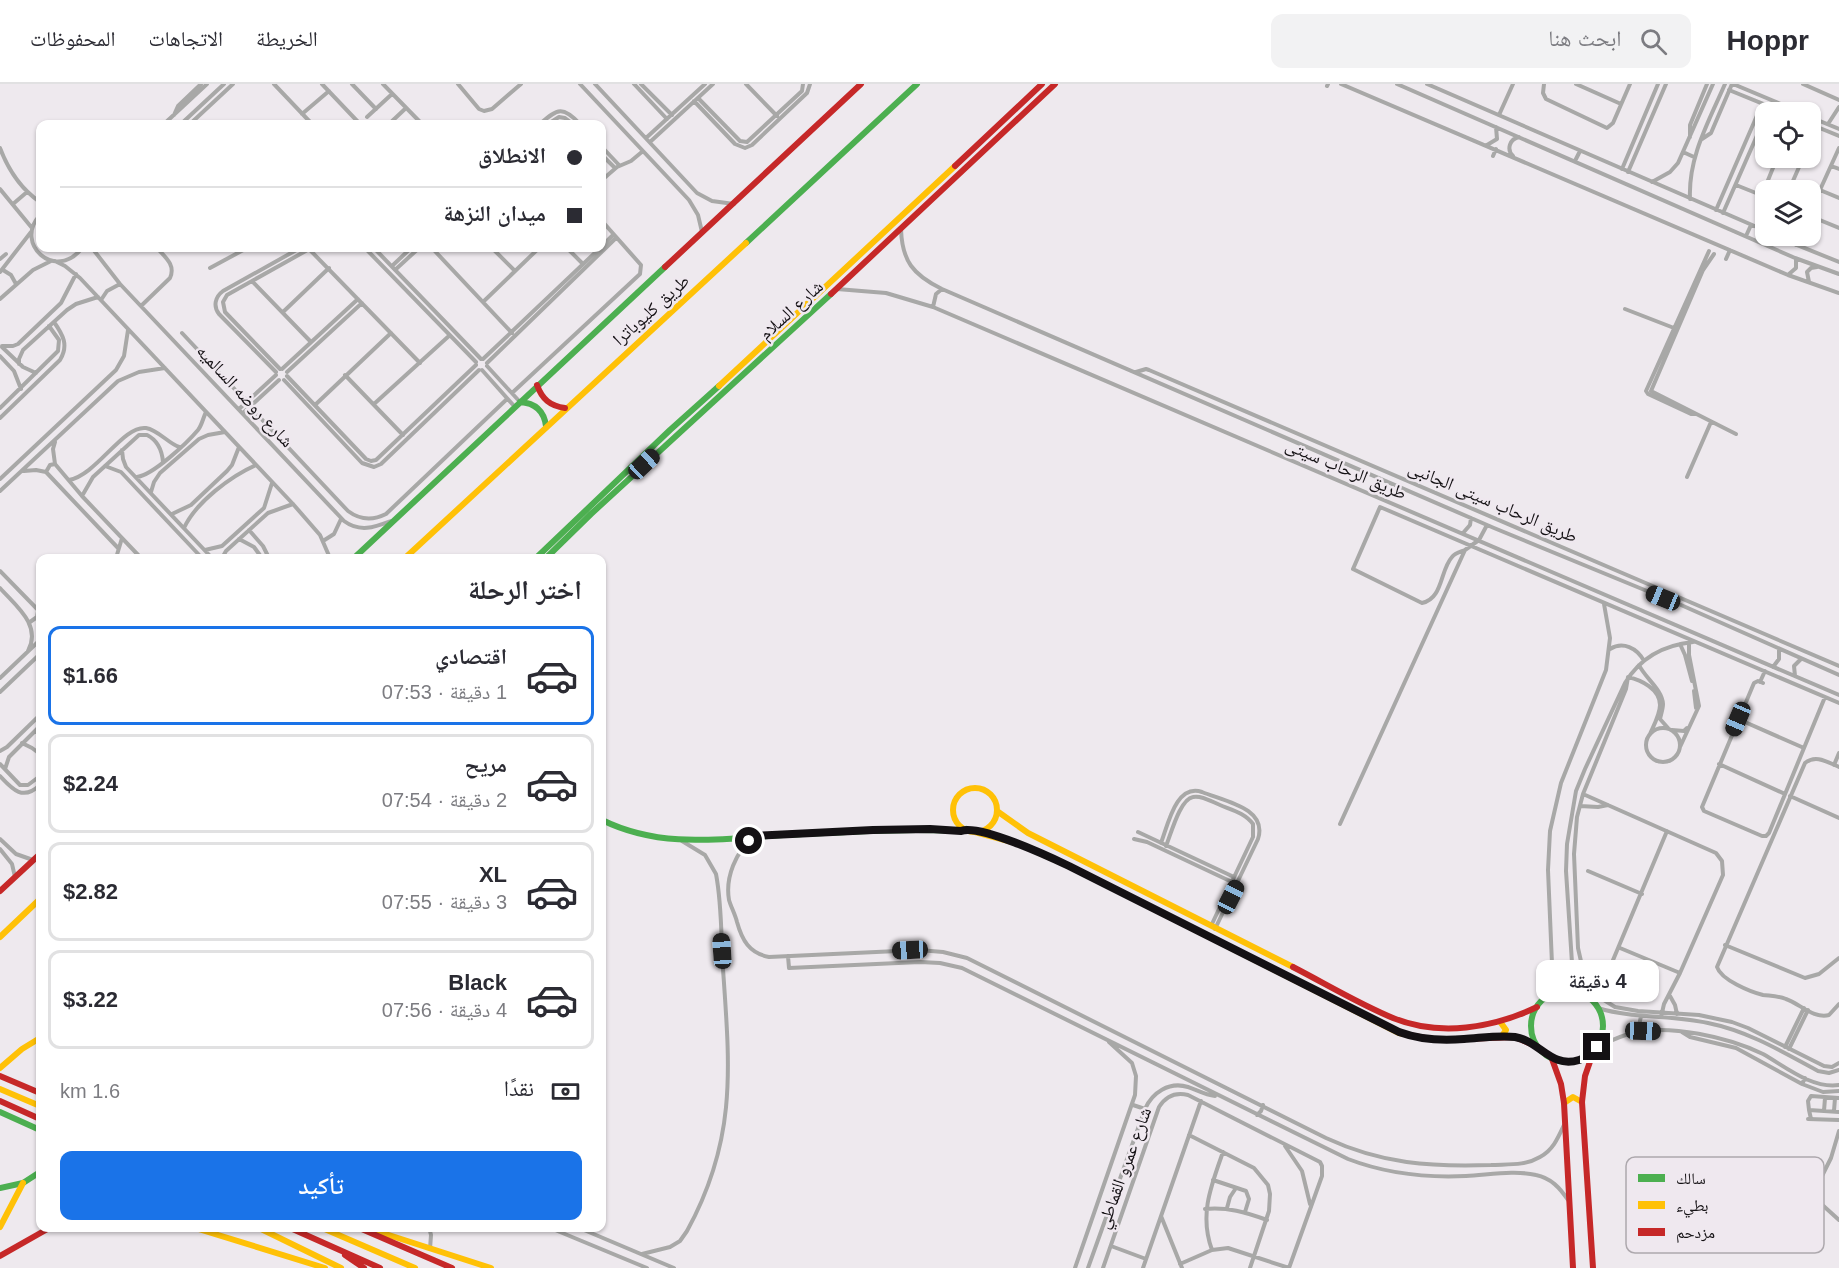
<!DOCTYPE html>
<html lang="ar">
<meta charset="utf-8">
<style>
body{margin:0;font-family:Arial,"Noto Naskh Arabic",sans-serif;background:#f2f2f3;color:#2b2b33;direction:rtl;height:100vh;display:flex;flex-direction:column;font-size:22px;white-space:nowrap}
*{box-sizing:border-box;margin:0}
p{font-size:20px;color:#7c7c81}
.icon{flex:none;width:33px;height:33px;fill:none;stroke:currentColor;stroke-width:2;stroke-linecap:round;stroke-linejoin:round}
.map{position:relative;flex:1;overflow:hidden;direction:ltr}
.panel{position:absolute;left:36px;top:470px;width:570px;height:678px;display:flex;flex-direction:column;background:#fff;border-radius:12px;box-shadow:0 2px 4px #0004;direction:rtl}
.panel>*{flex:none}
.banner{position:absolute;left:36px;top:36px;width:570px;height:132px;border-radius:12px;box-shadow:0 2px 4px #0004;direction:rtl;display:grid;align-content:center;height:132px;padding:0 24px;background:#fff}
.controls{position:absolute;left:1755px;top:18px;display:grid;gap:12px}
.controls a{display:grid;place-items:center;width:66px;height:66px;border-radius:12px;background:#fff;box-shadow:0 2px 4px #0004;font-size:30px}
.end{position:absolute;width:27px;height:27px;margin:-14px;border:8px solid #141114;background:#fff;box-shadow:0 0 0 3px #fff}
.from{border-radius:50%}
.bubble{position:absolute;height:42px;border-radius:12px;background:#fff;box-shadow:0 2px 4px #0004;font-size:20px;font-weight:600;line-height:42px;text-align:center;direction:rtl}
.car{position:absolute;width:18px;height:36px;margin:-18px -9px;border-radius:8px;box-shadow:0 0 4px 2px #0007;background:linear-gradient(#222 24%,#8ab4d8 0 40%,#222 0 76%,#8ab4d8 0 86%,#222 0)}
.banner b{display:flex;align-items:center;gap:21px;height:57px;font-size:22px}
.banner b+b{border-top:2px solid #e1e1e2}
.banner i{width:15px;height:15px;background:#2b2b33}
ul{padding:0;list-style:none}
li{display:flex;align-items:center;gap:18px;height:99px;margin:0 12px 9px;padding:0 12px;border:3px solid #e1e1e2;border-radius:12px}
li div{flex:1}
li b{display:block;font-size:22px}
li em{font-style:normal;font-weight:600}
li.current{border-color:#1a73e8}
li>.icon{width:54px;height:54px;stroke-width:1.5}
h2{padding:0 24px;font-size:27px;line-height:72px}
.pay{display:flex;align-items:center;gap:15px;height:66px;padding:0 24px;font-size:22px}
.pay p{margin-inline-start:auto}
.button{display:flex;gap:12px;margin-top:auto;padding:12px 24px}
.button a{flex:1;height:69px;border-radius:12px;background:#1a73e8;color:#fff;font-size:24px;font-weight:600;line-height:69px;text-align:center}
header{display:flex;align-items:center;gap:36px;box-sizing:border-box;height:84px;padding:0 30px;background:#fff;border-bottom:2px solid #e1e1e2}
header strong{font-size:28px}
nav{display:flex;gap:33px;margin-inline-start:auto;font-size:21px}
.search{width:420px;height:54px;background:#f2f2f3;display:flex;align-items:center;gap:15px;box-sizing:border-box;padding:0 21px;border-radius:12px;color:#7c7c81;font-size:22px}
.map>svg:first-child{display:block}
.lines{fill:none;stroke-linecap:round;stroke-linejoin:round}
.street{stroke:#a8a8a7;stroke-width:4}
.fast{stroke:#4caf50;stroke-width:6}
.slow{stroke:#ffc107;stroke-width:6}
.jam{stroke:#c62828;stroke-width:6}
.route{stroke:#141114;stroke-width:8}
.labels{text-anchor:middle;stroke-width:5;stroke-linejoin:round;paint-order:stroke}
.street-label{font-size:18px;fill:#141114;stroke:#efe8ef}
.key{fill:#efe8ef;stroke:#ada8ad;stroke-width:1.5}
.key-label{font-size:16px;fill:#141114}
</style>
<header>
<strong>Hoppr</strong>
<div class="search"><svg class="icon" aria-label="search" viewBox="0 0 24 24"><circle cx="10" cy="10" r="6"/><path d="M15 15l6 6"/></svg>ابحث هنا</div>
<nav><a>الخريطة</a><a>الاتجاهات</a><a>المحفوظات</a></nav>
</header>
<div class="map">
<svg width="1839" height="1184" viewBox="0 0 1839 1184">
<rect width="100%" height="100%" fill="#eee9ee"/>
<g class="lines">
<path class="street" d="M274,0L312,40
M322,0L360,40
M352,0L376,25
M383,0L422,40
M458,0L479,25L484,27L492,25L521,0
M580,0L689,116L698,131L702,148
M595,0L697,109L712,117L734,120
M634,0L667,35
M641,0L672,31
M746,0L777,32
M1341,0L1788,191L1839,209
M1397,0L1795,174L1839,190
M1427,0L1766,147
M1544,0L1543,9L1546,15L1607,44L1613,39L1630,0
M1576,0L1621,20
M1733,0L1800,28
M1803,0L1839,16
M1327,2L1328,0
M1729,6L1783,28
M698,14L740,57L747,58L802,7L803,0
M694,17L735,60L745,64L752,61L807,9L810,0
M302,30L329,7
M174,31L178,22L201,0
M1499,31L1513,0
M367,33L392,10
M1810,33L1839,45
M164,40L207,0
M181,40L224,0
M190,40L233,0
M260,40L265,39L269,40
M389,40L406,24
M540,40C558,24 563,22 580,40
M548,40L559,33L565,34L573,40
M1810,40L1839,52
M1828,40L1839,23
M1690,53V41L1707,0
M646,54L705,0
M1702,55L1711,49L1732,0
M650,58L713,0
M1487,61L1497,55L1496,43
M602,63L619,81
M0,64C8,85 21,105 40,118
M1683,68L1694,73
M602,71L615,84
M1493,72L1496,65
M1513,72C1506,65 1510,55 1519,53
M1575,77L1580,67
M1831,82L1839,85
M1622,85L1658,0
M1628,88L1666,0
M602,96L617,83L631,77L643,67
M1652,98L1670,88L1678,79L1713,0
M1736,101L1766,113
M0,105L32,144
M1789,106L1803,74
M1820,106L1839,114
M1762,111L1777,74
M1690,115C1688,73 1709,37 1725,0
M13,120L27,108
M1716,126L1762,20
M1810,128L1839,64
M1723,129L1766,31
M40,131C13,160 56,198 82,164
M1810,132L1839,144
M901,145C902,177 913,191 942,205L1494,444L1681,521L1839,591
M1746,152L1751,141
M1775,152L1839,178
M1796,161L1800,152
M602,162L613,151
M92,164L120,200L344,437C360,449 375,443 391,437
M365,164L476,278
M374,164L481,275
M432,164L512,249
M492,164L515,187
M567,164L583,180
M309,165L420,279
M1714,170L1703,186L1651,307L1736,350
M0,175L6,170
M1726,175L1730,166
M55,177L65,182L80,194L293,420L320,451L330,474
M392,182L411,164
M210,184L247,164
M3,186L11,191L16,200
M395,186L419,164
M0,188L31,148
M1789,190L1796,184V175
M252,197L311,258
M1809,198L1807,188L1811,184L1817,183
M837,205L886,209L933,223L1839,611
M0,215L33,186L51,177
M101,216L107,207L120,200
M483,218L539,164
M141,222L170,194C176,181 165,173 157,164
M933,223L936,210L942,205
M1625,225L1674,244
M283,228L329,184
M182,249L242,313C254,321 249,314 254,327L348,427C360,436 372,437 386,430L507,315
M2,262H13L18,260L61,219L76,190
M2,263L23,283L36,289
M0,272L14,287L21,305
M483,275L600,164
M487,279L616,154
M19,280V275L23,266L67,226L76,220L98,213
M487,282L520,318
M280,285L225,228L223,218L227,211L311,164
M282,285L358,215
M482,286L515,323
M276,288L219,230C213,222 215,213 223,207L300,164
M287,288L362,219
M1136,288L1146,285L1149,286L1839,582
M345,291L403,351
M287,292L366,375L371,377L376,376L476,281
M284,296L362,379L374,383L381,380L479,286
M512,309L640,190L641,181L602,137
M374,320L450,251
M315,321L391,249
M0,324L58,267L59,256L49,242
M239,325L276,291
M243,329L279,296
M1696,330H1691L1648,310L1646,307L1709,167
M0,334L60,276C69,261 63,251 54,238
M55,358L53,365L55,380L82,412L141,474
M122,366L123,375L126,383L212,474
M105,382L121,388L202,474
M24,387L36,386L46,388L118,464
M46,388L50,381L55,380
M137,393C153,391 187,359 198,346C202,341 203,334 206,328
M1687,393L1711,338
M0,395L116,286L124,272L128,246
M69,396C97,391 123,341 146,344C158,346 168,359 179,363
M0,407L118,297L139,288L165,284
M151,408L154,398L160,389L199,355L208,351L225,348
M82,412L93,393L139,351H147C157,356 162,366 163,378
M172,430L191,421L227,387L232,381L239,363
M184,444C196,418 231,392 256,381
M249,446L263,462L269,474
M1463,449L1470,441L1471,434
M239,455L254,463L262,474
M323,457L334,450L341,435
M205,466L222,462L264,424L272,399
M1465,466C1460,468 1455,469 1452,473C1440,486 1443,515 1422,519L1353,485L1380,423L1839,619
M116,474L122,454
M222,474L226,467L268,429L293,420
M0,487L40,528
M0,504C16,522 42,541 28,567
M30,538L37,533L38,527
M1680,560L1685,571L1692,597
M1610,565C1623,557 1637,564 1644,577
M1639,581C1645,594 1662,605 1663,620C1663,625 1661,630 1660,635L1668,644
M1773,583L1779,575V565
M1795,592L1794,582L1801,575
M0,594L40,556
M1760,598L1765,587
M1763,599L1758,597L1754,599L1702,723L1704,727L1762,752H1766L1769,749L1825,613
M1694,607L1696,624
M0,608L40,570
M1738,635L1804,664
M1646 661a17 17 0 1 1 34 0a17 17 0 1 1-34 0Z
M37,645L40,659
M1672,646L1684,647L1687,644
M1650,650C1654,641 1660,630 1660,621C1660,605 1641,596 1628,593L1626,605L1583,710L1577,733L1574,770L1578,864L1585,895L1599,913L1615,923L1638,927L1699,931L1732,938L1748,944L1824,982L1832,983L1839,979
M22,659L32,664L40,670
M1680,663L1699,622L1689,571V558
M0,667L7,663L40,631
M0,680L20,701H28L40,692
M1719,680L1785,710
M1834,681L1839,669
M1839,683C1827,678 1816,670 1805,679L1717,883C1721,896 1751,908 1763,911C1771,912 1779,912 1786,915C1800,920 1814,935 1829,931L1839,920
M5,685L9,673L40,642
M0,692C13,706 23,717 40,701
M1583,710L1716,769L1722,777L1723,791L1680,889L1664,920L1661,933
M1790,712L1839,734
M1580,722L1598,723L1608,721
M1340,740L1465,466L1479,456L1487,441
M1138,748L1234,793
M753,753C736,768 725,793 729,816C731,823 735,830 737,838C742,856 749,869 769,873L919,866L943,868L967,874L1326,1054C1382,1080 1430,1083 1491,1081C1508,1080 1525,1082 1540,1073C1553,1066 1558,1054 1564,1041
M0,755L16,770L33,776
M1134,755L1147,758L1232,798
M1161,759C1168,741 1176,699 1202,708C1224,717 1268,724 1258,755L1215,845
M1166,762C1171,750 1180,715 1193,713C1202,711 1212,718 1220,721C1232,726 1245,729 1253,740V753L1211,842
M0,765L12,780L15,793
M1588,787L1642,810
M1725,861L1805,894L1819,890L1839,874
M1620,864L1680,889
M788,872L789,884L920,878L940,879L962,884L1348,1075C1387,1090 1425,1094 1466,1092C1488,1091 1515,1086 1536,1091C1551,1094 1560,1104 1568,1116
M1552,880L1562,883L1572,879
M1603,900L1667,747
M1583,910L1572,879L1566,787L1567,760L1576,707L1585,685L1625,599C1640,574 1664,561 1693,558
M1670,912L1675,921L1677,930
M1542,916L1552,880L1548,786L1550,747L1561,699L1606,586L1610,554L1604,520
M1598,924C1634,935 1672,931 1708,939C1748,947 1783,968 1818,987L1829,989L1839,986
M1641,932L1639,942L1643,947
M1682,948L1690,953L1736,964L1802,1000L1805,994
M1597,963C1608,958 1620,952 1632,949C1670,940 1728,953 1763,970C1786,983 1812,1005 1839,1001
M1785,963L1804,924
M1789,965L1808,926
M1802,1000L1823,1008L1839,1007
M1133,1021L1145,1025
M1809,1026L1808,1017L1811,1012L1839,1014
M1824,1027L1825,1014
M1834,1027L1835,1014
M1257,1031L1261,1027L1263,1021
M1808,1035L1839,1036
M1811,1035L1809,1026L1839,1028
M1189,1051L1254,1084L1268,1101L1270,1110L1269,1127L1250,1184
M1285,1062L1302,1087L1310,1120
M1213,1096L1246,1107L1249,1115L1245,1128
M1797,1098L1839,1136
M1814,1113L1818,1100L1831,1074L1839,1047
M1227,1124L1230,1113L1236,1104
M1205,1125C1228,1123 1245,1128 1267,1136
M1161,1132L1182,1184
M429,1143L431,1151L430,1165
M548,1143L647,1184
M577,1143L674,1184
M1111,1162L1146,1175
M1212,1166C1199,1131 1211,1102 1223,1068
M642,1170L670,1163L680,1157L687,1147C737,1056 730,985 723,885C721,854 722,821 716,790L705,771L682,757
M1180,1180L1212,1166L1228,1164L1289,1184
M1075,1184L1135,1011L1136,992L1132,979L1109,958
M1088,1184L1145,1025C1152,1009 1169,997 1188,1003C1197,1006 1205,1011 1215,1012
M1103,1184L1159,1023C1166,1012 1176,1008 1188,1011L1320,1078L1322,1082V1092L1289,1184
M1143,1184L1201,1017"/>
<path class="fast" d="M746,159L917,0
M520,318C535,319 544,327 546,342
M354,474L665,183
M536,474L670,346L719,302
M546,474L591,430L831,210
M602,736C661,765 720,755 783,751C843,748 902,744 962,747L966,745
M1531 942a36 36 0 1 1 72 0a36 36 0 1 1-72 0Z
M0,1028L40,1046
M0,1104L23,1099L40,1088"/>
<path class="slow" d="M719,302L955,82
M405,474L746,159
M953 726a22 22 0 1 1 44 0a22 22 0 1 1-44 0Z
M997,727L1028,749L1293,883
M975,748L1019,760L1069,782L1399,949L1409,951
M0,853L40,815
M1501,939L1506,946L1502,952
M0,984L22,965L40,954
M0,1005L40,1022
M1564,1019L1573,1013L1582,1018
M0,1143L23,1099
M192,1143L325,1184
M257,1143L341,1184
M320,1143L415,1184
M364,1143L491,1184"/>
<path class="jam" d="M955,82L1042,0
M665,183L861,0
M831,210L1055,0
M537,301C542,315 550,322 565,324
M0,807L40,770
M1293,883C1326,900 1359,920 1393,934C1440,953 1493,944 1537,923
M1409,951L1436,956L1515,953L1538,963
M1593,969L1585,992L1582,1018L1593,1184
M1552,975L1561,1000L1564,1019L1573,1184
M0,992L40,1009
M0,1017L40,1035
M288,1143L380,1184
M357,1143L452,1184
M345,1171L364,1184
M0,1172L51,1143"/>
</g>
<g class="lines">
<path class="route" d="M749,757L754,752L873,746L930,745L961,747C979,740 1050,773 1069,782L1399,948C1421,956 1442,957 1464,955C1481,954 1499,951 1515,953C1540,957 1551,985 1579,976C1586,974 1593,969 1597,963"/>
</g>
<g class="labels">
<g class="street-label">
<text transform="translate(651 226) rotate(-42)" y="6">طريق كليوباترا</text>
<text transform="translate(791 226) rotate(-42)" y="6">شارع السلام</text>
<text transform="translate(245 312) rotate(47)" y="6">شارع روضه السالميه</text>
<text transform="translate(1346 385) rotate(23)" y="6">طريق الرحاب سيتى</text>
<text transform="translate(1493 418) rotate(23)" y="6">طريق الرحاب سيتى الجانبى</text>
<text transform="translate(1124 1084) rotate(-70)" y="6">شارع عمرو القماطي</text>
</g>
</g>
<rect x="1626" y="1073" width="198" height="96" rx="9" class="key"/>
<rect x="1638" y="1090" width="27" height="8" fill="#4caf50"/>
<rect x="1638" y="1117" width="27" height="8" fill="#ffc107"/>
<rect x="1638" y="1144" width="27" height="8" fill="#c62828"/>
<g class="key-label">
<text x="1676" y="1100">سالك</text>
<text x="1676" y="1127">بطيء</text>
<text x="1676" y="1154">مزدحم</text>
</g>
</svg>
<div class="controls">
<a><svg class="icon" aria-label="locate" viewBox="0 0 24 24"><circle cx="12" cy="12" r="6"/><path d="M12 2v4M12 18v4M2 12h4M18 12h4"/></svg></a>
<a><svg class="icon" aria-label="layers" viewBox="0 0 24 24"><path d="M12 4l9 5-9 5-9-5zM3 14l9 5 9-5"/></svg></a>
</div>
<i class="end from" style="left:749px;top:757px"></i>
<i class="end" style="left:1597px;top:963px"></i>
<div class="bubble" style="left:1536px;top:876px;width:123px">4 دقيقة</div>
<i class="car" style="left:644px;top:380px;rotate:47deg"></i>
<i class="car" style="left:1663px;top:514px;rotate:292deg"></i>
<i class="car" style="left:1738px;top:635px;rotate:203deg"></i>
<i class="car" style="left:1231px;top:813px;rotate:27deg"></i>
<i class="car" style="left:910px;top:866px;rotate:267deg"></i>
<i class="car" style="left:722px;top:867px;rotate:356deg"></i>
<i class="car" style="left:1643px;top:947px;rotate:92deg"></i>
<div class="banner">
<b><i class="from"></i>الانطلاق</b>
<b><i></i>ميدان النزهة</b>
</div>
<section class="panel">
<h2>اختر الرحلة</h2>
<ul>
<li class="current"><svg class="icon" aria-label="car" viewBox="0 0 24 24"><path d="M5 17H2v-5l4-1 3-4h7l3 4 3 1v5h-3M9 17h6M6 11h13"/><circle cx="7" cy="17" r="2"/><circle cx="17" cy="17" r="2"/></svg><div><b>اقتصادي</b><p>1 دقيقة · 07:53</p></div><em>$1.66</em></li>
<li><svg class="icon" aria-label="car" viewBox="0 0 24 24"><path d="M5 17H2v-5l4-1 3-4h7l3 4 3 1v5h-3M9 17h6M6 11h13"/><circle cx="7" cy="17" r="2"/><circle cx="17" cy="17" r="2"/></svg><div><b>مريح</b><p>2 دقيقة · 07:54</p></div><em>$2.24</em></li>
<li><svg class="icon" aria-label="car" viewBox="0 0 24 24"><path d="M5 17H2v-5l4-1 3-4h7l3 4 3 1v5h-3M9 17h6M6 11h13"/><circle cx="7" cy="17" r="2"/><circle cx="17" cy="17" r="2"/></svg><div><b>XL</b><p>3 دقيقة · 07:55</p></div><em>$2.82</em></li>
<li><svg class="icon" aria-label="car" viewBox="0 0 24 24"><path d="M5 17H2v-5l4-1 3-4h7l3 4 3 1v5h-3M9 17h6M6 11h13"/><circle cx="7" cy="17" r="2"/><circle cx="17" cy="17" r="2"/></svg><div><b>Black</b><p>4 دقيقة · 07:56</p></div><em>$3.22</em></li>
</ul>
<div class="pay"><svg class="icon" aria-label="cash" viewBox="0 0 24 24"><path d="M3 7h18v10H3z"/><circle cx="12" cy="12" r="2"/></svg>نقدًا<p>1.6 km</p></div>
<div class="button"><a>تأكيد</a></div>
</section>
</div>
